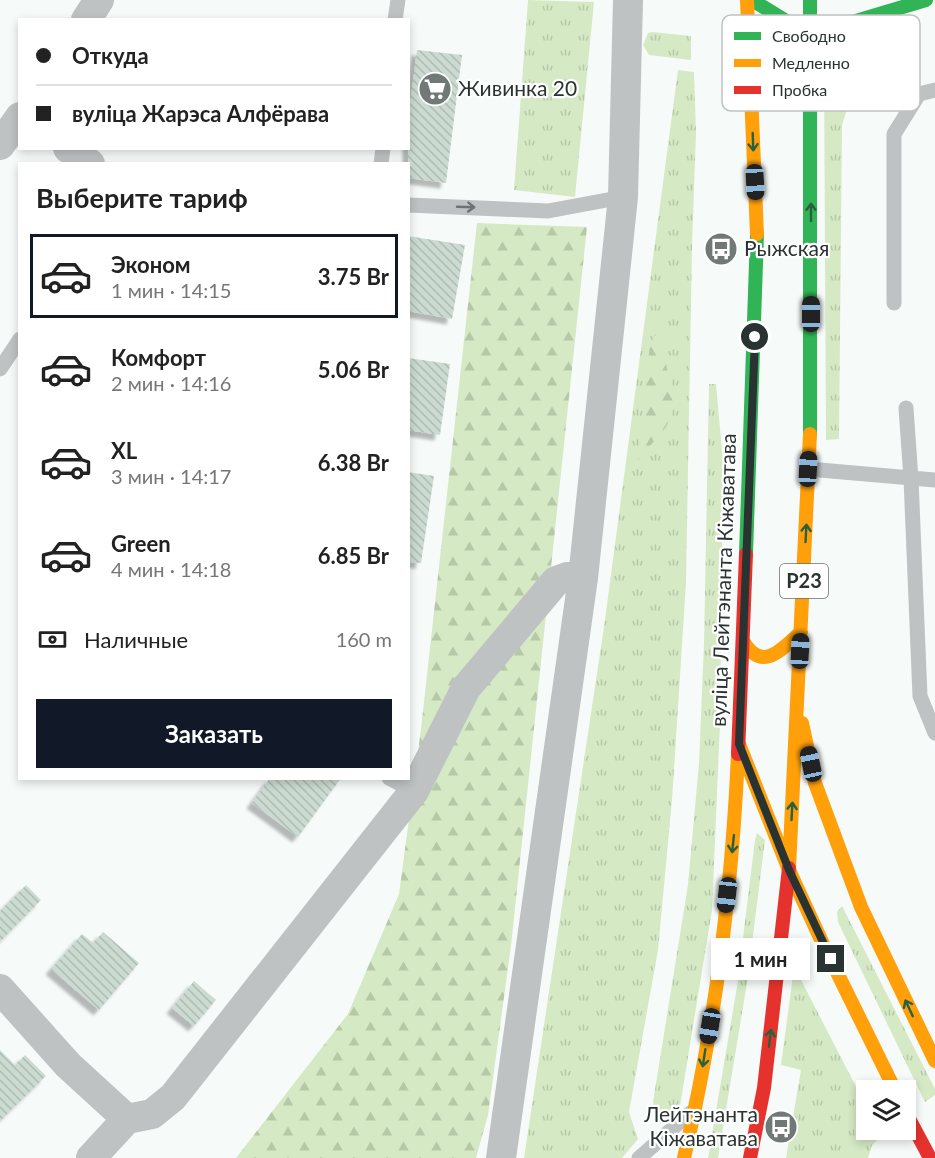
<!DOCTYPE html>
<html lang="ru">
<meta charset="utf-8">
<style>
body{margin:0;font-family:Lato,sans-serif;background:#f6f6f6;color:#222;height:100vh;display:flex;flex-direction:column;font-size:22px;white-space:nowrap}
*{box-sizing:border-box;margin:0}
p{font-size:20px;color:#767676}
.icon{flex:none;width:33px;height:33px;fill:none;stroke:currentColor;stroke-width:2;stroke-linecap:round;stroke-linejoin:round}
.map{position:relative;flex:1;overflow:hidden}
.sheet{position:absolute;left:18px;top:162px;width:392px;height:618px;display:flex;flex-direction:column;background:#fff;border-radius:0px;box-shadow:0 3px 9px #0003}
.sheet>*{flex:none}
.banner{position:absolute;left:18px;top:18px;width:392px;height:132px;border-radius:0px;box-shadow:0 3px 9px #0003;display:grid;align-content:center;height:132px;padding:0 18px;background:#fff}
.fabs{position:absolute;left:856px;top:1080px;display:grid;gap:12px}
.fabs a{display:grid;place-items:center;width:60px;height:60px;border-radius:0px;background:#fff;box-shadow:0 3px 9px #0003;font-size:30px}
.end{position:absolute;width:27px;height:27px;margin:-14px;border:8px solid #293331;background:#fff;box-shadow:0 0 0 3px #fff}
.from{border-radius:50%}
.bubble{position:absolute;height:42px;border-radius:0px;background:#fff;box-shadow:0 3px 9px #0003;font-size:20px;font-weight:700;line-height:42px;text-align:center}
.car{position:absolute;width:18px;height:36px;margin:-18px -9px;border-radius:8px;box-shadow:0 0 4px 2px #0007;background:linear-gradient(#222 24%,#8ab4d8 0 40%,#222 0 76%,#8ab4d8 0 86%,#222 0)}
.banner b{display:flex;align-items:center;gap:21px;height:57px;font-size:22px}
.banner b+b{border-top:2px solid #e0e0e0}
.banner i{width:15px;height:15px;background:#222}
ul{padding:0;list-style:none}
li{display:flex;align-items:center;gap:18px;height:84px;margin:0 12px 9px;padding:0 6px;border:3px solid transparent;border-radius:0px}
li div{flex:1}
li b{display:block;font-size:22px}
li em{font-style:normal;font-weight:700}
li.active{border-color:#111827}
li>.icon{width:54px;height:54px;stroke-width:1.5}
h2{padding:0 18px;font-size:27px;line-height:72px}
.pay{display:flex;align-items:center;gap:15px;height:66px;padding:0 18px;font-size:22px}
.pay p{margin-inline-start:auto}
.button{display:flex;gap:12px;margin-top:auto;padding:12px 18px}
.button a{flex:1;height:69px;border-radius:0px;background:#111827;color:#fff;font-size:24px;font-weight:700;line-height:69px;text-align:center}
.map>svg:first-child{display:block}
.grass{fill:url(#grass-tufts)}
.forest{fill:url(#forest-firs)}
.building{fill:url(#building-back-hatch);filter:url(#shadow)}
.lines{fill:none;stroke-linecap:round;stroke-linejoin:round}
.lane{stroke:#bec2c3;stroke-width:15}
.street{stroke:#bec2c3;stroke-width:30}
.fast{stroke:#30b455;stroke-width:14}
.slow{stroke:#ff9f0a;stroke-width:14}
.jam{stroke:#e5322d;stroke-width:14}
.oneway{stroke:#2b603e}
.oneway2{stroke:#6c7373}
.route{stroke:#293331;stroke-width:8}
.labels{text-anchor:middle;stroke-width:4.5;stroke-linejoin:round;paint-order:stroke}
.shield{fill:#fff;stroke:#69706f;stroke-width:1.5}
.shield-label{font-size:20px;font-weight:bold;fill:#293331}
.poi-label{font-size:21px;fill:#293331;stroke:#fff;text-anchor:start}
.street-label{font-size:21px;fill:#293331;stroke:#fff}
.key{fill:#fff;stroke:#bfc2c1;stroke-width:1.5}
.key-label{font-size:16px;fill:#293331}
</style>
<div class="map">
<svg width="935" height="1158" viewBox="0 0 935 1158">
<defs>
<pattern id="grass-tufts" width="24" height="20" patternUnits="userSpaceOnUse" patternTransform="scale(1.5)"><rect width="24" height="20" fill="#d5e9c4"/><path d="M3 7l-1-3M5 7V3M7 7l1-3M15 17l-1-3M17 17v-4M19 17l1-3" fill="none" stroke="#b7c8a9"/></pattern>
<pattern id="forest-firs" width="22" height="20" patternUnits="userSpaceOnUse" patternTransform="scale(1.5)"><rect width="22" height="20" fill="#d5e9c4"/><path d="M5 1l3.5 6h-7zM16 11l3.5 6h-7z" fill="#b7c8a9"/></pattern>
<pattern id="building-back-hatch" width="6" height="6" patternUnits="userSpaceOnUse" patternTransform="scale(1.5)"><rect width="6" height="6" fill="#cbdbd1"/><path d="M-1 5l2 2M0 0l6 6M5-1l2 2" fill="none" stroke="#aebcb4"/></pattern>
<filter id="shadow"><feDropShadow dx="-5.5" dy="5.5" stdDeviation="1.5" flood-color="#0004"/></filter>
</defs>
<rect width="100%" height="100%" fill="#f6fbfa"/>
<path class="grass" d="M528,0L594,2L575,197L514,190Z
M863,29L867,46L842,125L839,439L826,440L824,66C834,48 844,38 863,29Z
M652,32L691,36V60L649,55L643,45L648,33Z
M678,70L694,72L696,132L692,247L686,583L672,800L658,950L629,1112L638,1139L622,1158H524L604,627Z
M709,384H716L723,462L720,724L712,910L680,1106L660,1124L653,1102L688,885L699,763L704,643Z
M757,833L765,840L747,983L718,1158H708L737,987L755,840Z
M842,906L935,1089V1095L925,1102L838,922L837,912Z
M793,975L800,978L867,1108V1130H878L881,1137L872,1145L868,1158H786L801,1070L781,1065Z"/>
<path class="forest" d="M477,223L587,227L511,946L488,1115L476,1158H236L348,1014L399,894L421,729Z
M660,329L669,380L679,397L666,427L638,460L650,343Z"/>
<path class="building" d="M417,50L462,55L446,183L408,178V122Z
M408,236L465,245L452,319L408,311Z
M408,358L450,364L440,435L408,430Z
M408,472L434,476L421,563L408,562Z
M270,778H341L298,837L252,803Z
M26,885L41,900L0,942V911Z
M103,932L139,963L99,1010L51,969L82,934L93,943Z
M194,981L216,1000L194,1026L172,1008Z
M0,1050L15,1065L25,1055L46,1076L0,1121Z"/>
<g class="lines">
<path class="lane" d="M395,20L398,0
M381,164L383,148
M408,205L548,211L623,197
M894,303V134L919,94L935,90
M0,369L20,339
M906,408L911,479L920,696L935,733
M808,469L935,480
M389,778L414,791
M639,1158L690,1113"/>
<path class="street" d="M86,20L99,0
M0,145L20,117
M68,148L90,164
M0,989L68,1065L127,1119
M91,1158L127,1119L152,1114L173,1097L414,791L466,688L556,581L567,577L583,578
M501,1158L583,578L623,197L628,0"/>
<path class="fast" d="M752,0L809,35
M809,35L926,0
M810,434V0
M746,554L757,234"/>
<path class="slow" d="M747,0L757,234
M743,641C762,673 781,650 801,632
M802,723L815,783L861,907L935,1061
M739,744L789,870L822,942L895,1090
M789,868L810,434
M684,1158C715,1026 732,889 738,754"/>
<path class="jam" d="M738,754L746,554
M906,1113L930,1158
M750,1158L764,1088L789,868"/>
</g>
<defs><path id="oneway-shaft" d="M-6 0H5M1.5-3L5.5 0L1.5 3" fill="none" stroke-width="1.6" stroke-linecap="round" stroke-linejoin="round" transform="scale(1.5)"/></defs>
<g class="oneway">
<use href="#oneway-shaft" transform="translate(753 142) rotate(88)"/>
<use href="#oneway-shaft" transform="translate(811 212) rotate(-90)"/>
<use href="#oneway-shaft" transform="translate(806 533) rotate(-87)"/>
<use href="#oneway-shaft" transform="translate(792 811) rotate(-87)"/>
<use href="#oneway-shaft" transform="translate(733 844) rotate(96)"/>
<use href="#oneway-shaft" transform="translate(909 1008) rotate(-115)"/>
<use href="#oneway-shaft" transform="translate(770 1038) rotate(-83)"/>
<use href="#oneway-shaft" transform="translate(704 1058) rotate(99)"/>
</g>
<use class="oneway2" href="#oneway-shaft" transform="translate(466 207) rotate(2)"/>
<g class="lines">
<path class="route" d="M755,337L739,744L789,870L831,959"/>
</g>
<defs>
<g id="supermarket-disc" transform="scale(1.725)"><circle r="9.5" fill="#717977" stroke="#fff"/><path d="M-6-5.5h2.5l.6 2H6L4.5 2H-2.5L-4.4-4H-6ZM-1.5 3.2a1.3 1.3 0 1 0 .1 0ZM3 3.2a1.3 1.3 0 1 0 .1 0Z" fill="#fff"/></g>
<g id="bus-disc" transform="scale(1.725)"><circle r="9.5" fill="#717977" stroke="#fff"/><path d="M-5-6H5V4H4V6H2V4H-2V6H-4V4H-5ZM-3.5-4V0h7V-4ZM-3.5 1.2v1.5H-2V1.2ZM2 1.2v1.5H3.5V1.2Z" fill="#fff"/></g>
</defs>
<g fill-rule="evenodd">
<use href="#supermarket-disc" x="435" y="89"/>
<use href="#bus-disc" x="721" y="249"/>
<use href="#bus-disc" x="781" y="1127"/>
</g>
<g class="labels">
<rect class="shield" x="780" y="564" width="48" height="34" rx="4.5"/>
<g class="shield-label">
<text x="804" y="588">Р23</text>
</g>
<g class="poi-label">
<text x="458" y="96">Живинка 20</text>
<text x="744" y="256">Рыжская</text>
<text x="758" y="1122" text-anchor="end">Лейтэнанта<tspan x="758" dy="24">Кіжаватава</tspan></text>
</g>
<g class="street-label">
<text transform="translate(724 580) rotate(-88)" y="7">вуліца Лейтэнанта Кіжаватава</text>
</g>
</g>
<rect x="722" y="15" width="198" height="96" rx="9" class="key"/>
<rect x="734" y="32" width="27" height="8" fill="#30b455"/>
<rect x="734" y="59" width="27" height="8" fill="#ff9f0a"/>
<rect x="734" y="86" width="27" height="8" fill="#e5322d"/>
<g class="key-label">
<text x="772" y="42">Свободно</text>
<text x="772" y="69">Медленно</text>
<text x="772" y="96">Пробка</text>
</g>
</svg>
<div class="fabs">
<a><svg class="icon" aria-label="layers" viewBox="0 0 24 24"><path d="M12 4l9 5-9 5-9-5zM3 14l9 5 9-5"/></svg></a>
</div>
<i class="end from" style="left:755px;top:337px"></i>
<i class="end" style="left:831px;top:959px"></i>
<div class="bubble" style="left:711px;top:938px;width:99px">1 мин</div>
<i class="car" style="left:755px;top:182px;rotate:177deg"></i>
<i class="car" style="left:811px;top:314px;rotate:0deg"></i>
<i class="car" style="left:808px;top:469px;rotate:3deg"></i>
<i class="car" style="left:800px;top:651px;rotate:3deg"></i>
<i class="car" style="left:811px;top:764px;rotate:348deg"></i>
<i class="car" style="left:727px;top:895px;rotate:187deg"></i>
<i class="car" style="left:710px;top:1026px;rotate:189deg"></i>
<div class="banner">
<b><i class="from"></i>Откуда</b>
<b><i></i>вуліца Жарэса Алфёрава</b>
</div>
<section class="sheet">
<h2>Выберите тариф</h2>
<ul>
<li class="active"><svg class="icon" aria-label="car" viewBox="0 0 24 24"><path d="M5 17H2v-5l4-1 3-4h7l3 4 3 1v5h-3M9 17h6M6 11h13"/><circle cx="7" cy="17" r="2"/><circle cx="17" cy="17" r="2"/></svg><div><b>Эконом</b><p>1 мин · 14:15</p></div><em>3.75 Br</em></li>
<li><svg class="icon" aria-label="car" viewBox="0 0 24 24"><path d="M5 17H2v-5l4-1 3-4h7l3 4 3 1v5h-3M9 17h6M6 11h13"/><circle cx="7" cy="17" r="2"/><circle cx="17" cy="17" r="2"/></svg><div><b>Комфорт</b><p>2 мин · 14:16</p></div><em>5.06 Br</em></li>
<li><svg class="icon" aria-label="car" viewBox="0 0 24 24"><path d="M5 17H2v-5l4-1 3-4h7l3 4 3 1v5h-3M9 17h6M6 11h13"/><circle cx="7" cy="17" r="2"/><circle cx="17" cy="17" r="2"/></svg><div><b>XL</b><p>3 мин · 14:17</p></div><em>6.38 Br</em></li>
<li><svg class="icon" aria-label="car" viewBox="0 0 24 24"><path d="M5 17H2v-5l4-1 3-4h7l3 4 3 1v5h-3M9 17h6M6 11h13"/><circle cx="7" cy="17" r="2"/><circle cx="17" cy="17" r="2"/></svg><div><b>Green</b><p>4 мин · 14:18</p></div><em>6.85 Br</em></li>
</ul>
<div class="pay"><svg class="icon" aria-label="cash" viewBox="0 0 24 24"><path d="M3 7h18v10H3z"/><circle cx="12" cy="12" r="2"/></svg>Наличные<p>160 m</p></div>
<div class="button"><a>Заказать</a></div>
</section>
</div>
